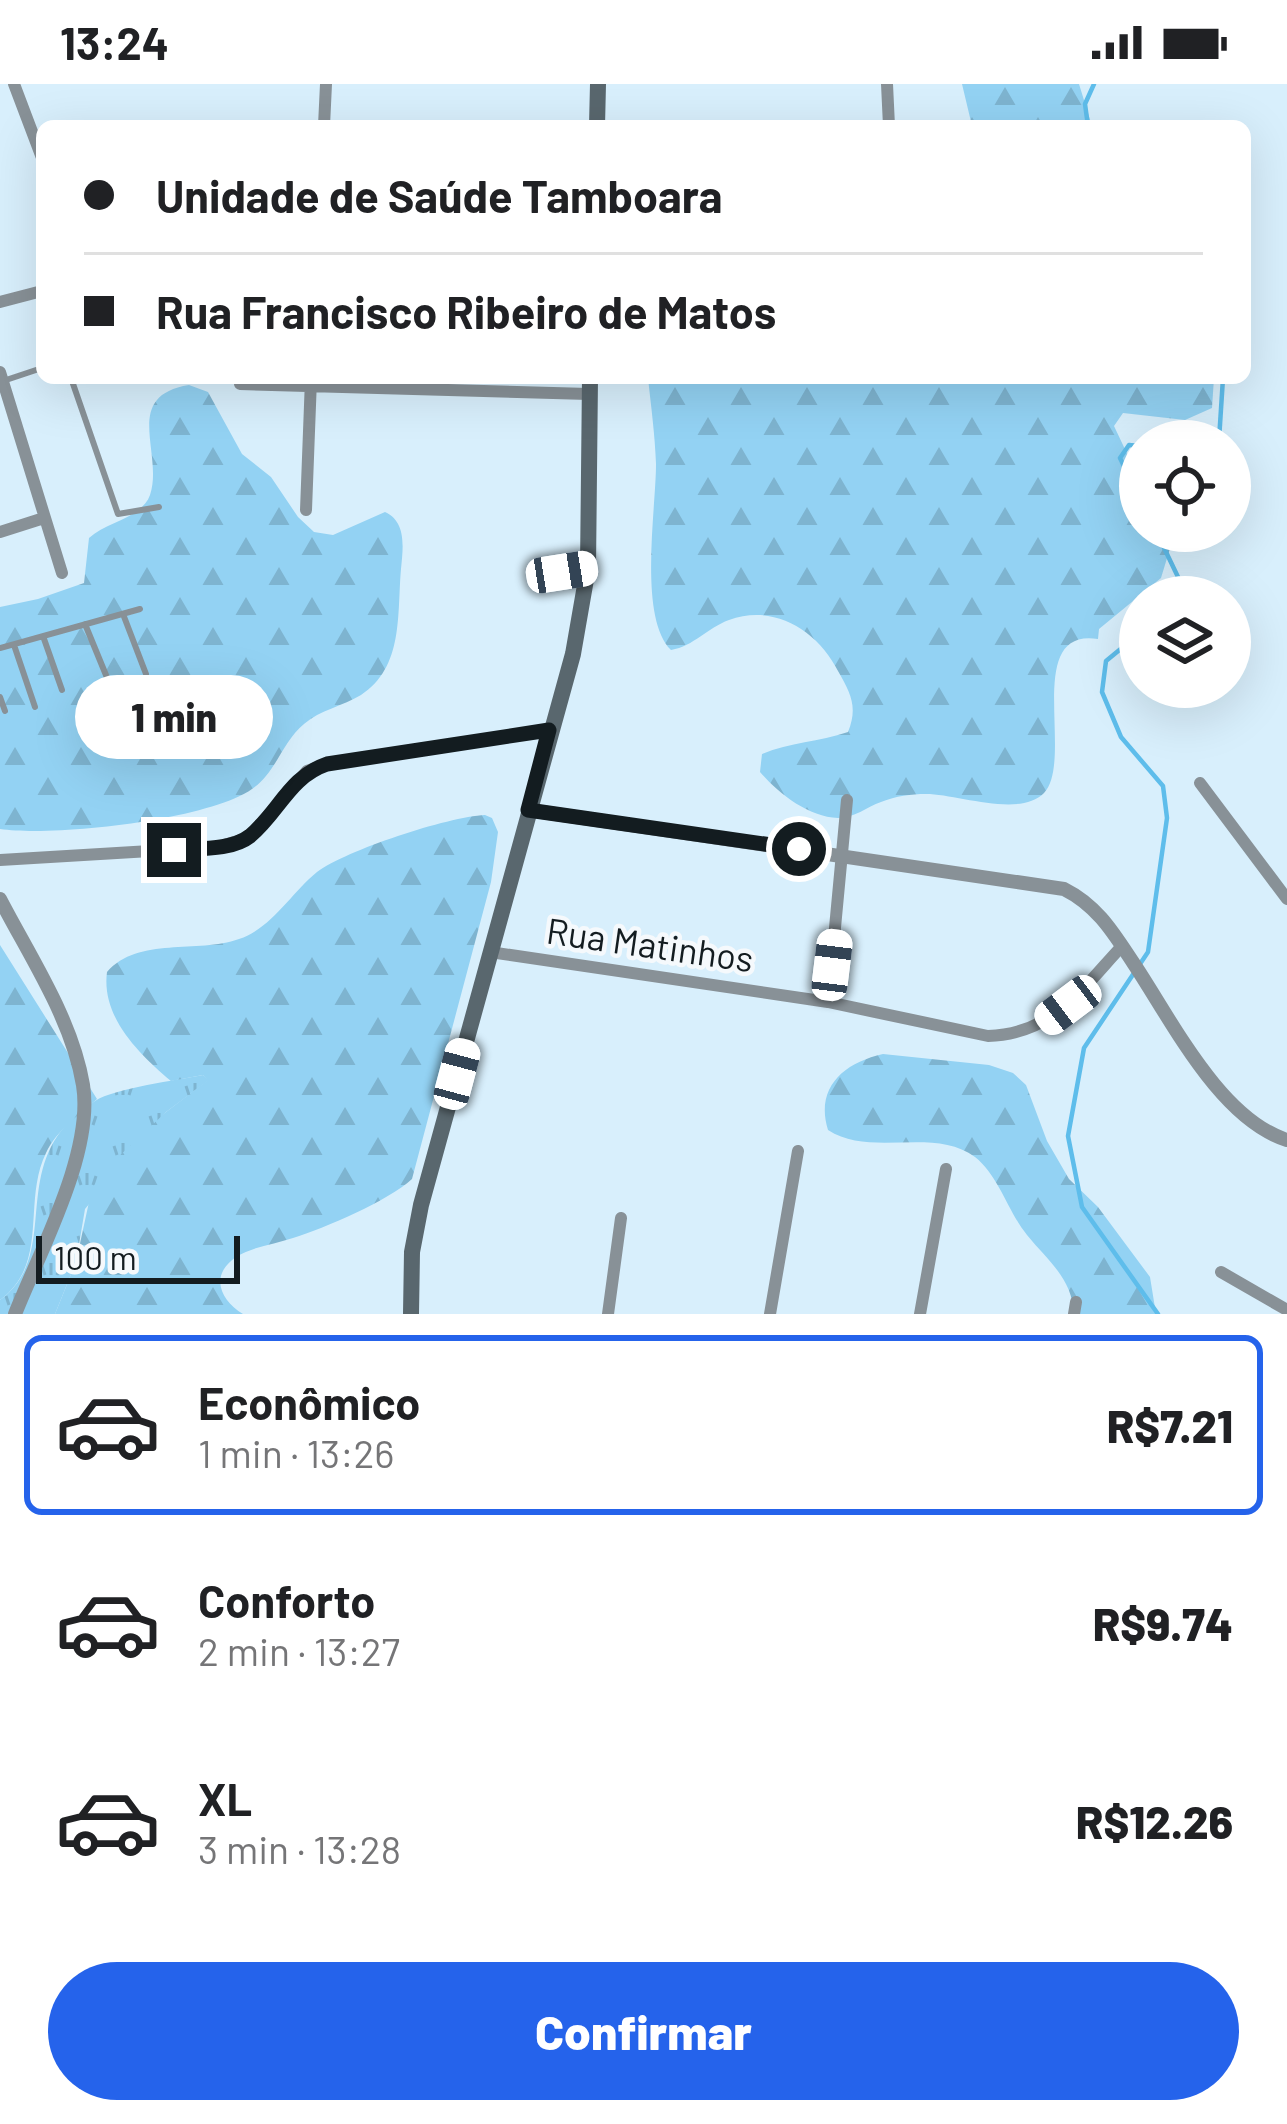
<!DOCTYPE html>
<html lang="pt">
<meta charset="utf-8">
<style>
body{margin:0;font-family:Barlow,sans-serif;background:#f6f6f6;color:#202124;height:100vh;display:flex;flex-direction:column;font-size:45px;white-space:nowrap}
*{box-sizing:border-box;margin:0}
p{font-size:39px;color:#757577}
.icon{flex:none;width:66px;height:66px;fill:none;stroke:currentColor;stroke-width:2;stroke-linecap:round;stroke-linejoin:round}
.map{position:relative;height:1230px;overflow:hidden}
.drawer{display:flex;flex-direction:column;background:#fff;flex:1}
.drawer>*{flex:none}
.banner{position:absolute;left:36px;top:36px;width:1215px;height:264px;border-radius:18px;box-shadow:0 12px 48px #0002;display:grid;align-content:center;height:264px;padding:0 48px;background:#fff}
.tools{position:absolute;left:1119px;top:336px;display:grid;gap:24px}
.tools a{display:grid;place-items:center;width:132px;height:132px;border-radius:50%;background:#fff;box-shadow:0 12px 48px #0002;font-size:60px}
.scale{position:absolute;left:36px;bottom:30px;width:204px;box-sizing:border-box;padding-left:12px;border:6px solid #131c20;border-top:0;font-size:33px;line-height:42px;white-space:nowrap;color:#131c20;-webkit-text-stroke:9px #f5f9fc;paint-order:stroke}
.end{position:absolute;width:54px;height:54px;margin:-27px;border:15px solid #131c20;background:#fff;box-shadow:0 0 0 6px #fff}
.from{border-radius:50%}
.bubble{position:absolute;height:84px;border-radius:42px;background:#fff;box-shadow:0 12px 48px #0002;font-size:39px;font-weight:800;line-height:84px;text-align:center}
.car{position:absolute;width:36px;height:72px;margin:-36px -18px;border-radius:15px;box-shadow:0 0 9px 3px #0007;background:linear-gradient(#fff 24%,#345 0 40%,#fff 0 76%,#345 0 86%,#fff 0)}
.banner b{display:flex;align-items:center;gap:42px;height:114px;font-size:45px}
.banner b+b{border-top:3px solid #e0e0e0}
.banner i{width:30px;height:30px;background:#202124}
ul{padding:21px 0 0;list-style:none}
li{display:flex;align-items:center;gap:36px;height:180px;margin:0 24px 18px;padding:0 24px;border:6px solid transparent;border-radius:18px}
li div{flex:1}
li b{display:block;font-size:45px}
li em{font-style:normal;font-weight:800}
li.on{border-color:#2563eb}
li>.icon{width:108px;height:108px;stroke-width:1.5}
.primary-button{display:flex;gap:24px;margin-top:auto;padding:24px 48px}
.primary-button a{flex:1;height:138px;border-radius:72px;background:#2563eb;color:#fff;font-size:48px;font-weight:800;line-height:138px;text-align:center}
.status{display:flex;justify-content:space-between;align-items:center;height:84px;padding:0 60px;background:#fff;direction:ltr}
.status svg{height:33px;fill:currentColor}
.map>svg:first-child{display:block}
.grass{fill:url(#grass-tufts)}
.forest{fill:url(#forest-firs)}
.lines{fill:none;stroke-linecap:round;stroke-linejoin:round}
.stream{stroke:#5ebdeb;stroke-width:4.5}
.service{stroke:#889197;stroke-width:6}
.minor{stroke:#889197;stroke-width:12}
.tertiary{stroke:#889197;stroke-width:14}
.secondary{stroke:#59676e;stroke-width:16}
.route{stroke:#131c20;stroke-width:15}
.labels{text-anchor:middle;stroke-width:9;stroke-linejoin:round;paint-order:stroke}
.street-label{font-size:36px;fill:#131c20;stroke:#f5f9fc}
</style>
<div class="status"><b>13:24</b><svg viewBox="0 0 49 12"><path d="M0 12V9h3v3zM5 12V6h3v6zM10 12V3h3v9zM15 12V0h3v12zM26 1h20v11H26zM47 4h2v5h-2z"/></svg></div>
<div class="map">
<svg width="1287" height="1230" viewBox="0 0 1287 1230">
<defs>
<pattern id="grass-tufts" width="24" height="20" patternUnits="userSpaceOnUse" patternTransform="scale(3)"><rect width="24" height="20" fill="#93d2f3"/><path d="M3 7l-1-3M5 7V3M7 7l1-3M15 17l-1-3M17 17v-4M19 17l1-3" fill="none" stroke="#7eb4d0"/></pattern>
<pattern id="forest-firs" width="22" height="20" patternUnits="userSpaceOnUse" patternTransform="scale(3)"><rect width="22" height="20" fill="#93d2f3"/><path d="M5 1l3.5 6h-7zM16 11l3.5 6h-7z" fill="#7eb4d0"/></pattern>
</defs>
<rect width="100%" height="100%" fill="#d8effc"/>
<path class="grass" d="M203,991L209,996L166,1028L85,1125L76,1178L55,1230H0V1216C67,1167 0,1076 95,1017C115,1004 178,996 203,991Z"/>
<path class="forest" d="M962,0H1079L1092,42H972Z
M648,294H1214L1212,324L1185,336L1123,329L1114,342L1140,397V447H1164L1171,461L1161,494L1099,545L1098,555C1022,543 1075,676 1044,709C1020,734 957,710 926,710C911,710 896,712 881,718C867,723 854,734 838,734C808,733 778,709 760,688L762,670C790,658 819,658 848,648C858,623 851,610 838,587C818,547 774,519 729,536C707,544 694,562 671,566C638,533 656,426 656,380C655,351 651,322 648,294Z
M189,301L208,308L242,370L271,393L298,433L314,448L333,451L385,428C407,438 403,464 401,485C397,530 404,583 361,611C343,622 320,626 304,640C282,658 276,689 252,705C208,736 54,753 0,745V523L38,515L84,499L89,454C106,438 142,434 150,411C164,369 121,312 189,301Z
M485,731L492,734L498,748L491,798L412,1095C388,1117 325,1144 293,1154C273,1161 247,1163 231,1177C210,1195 223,1218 243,1230H55L76,1178L92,1104L114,1077L166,1028L208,996L203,991L171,997C139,970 101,933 107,888C139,852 197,870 239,855C272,844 291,809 317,788C347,766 447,733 485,731Z
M0,861L97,1015C79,1031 56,1047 46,1069C22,1118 50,1179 0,1216Z
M883,970L989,981L1013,989L1026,1001L1047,1057L1069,1095L1098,1123L1150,1193L1156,1230H1074C1072,1194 1049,1178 1027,1151C1008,1128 999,1092 975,1073C934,1042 871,1074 828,1046C815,1004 843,979 883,970Z"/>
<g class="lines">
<path class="stream" d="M1088,42L1085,20L1094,0
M1216,357L1219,356L1223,294
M1140,362L1129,361L1120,374L1140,415
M1156,447L1178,493L1172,513
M1140,549L1106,577L1102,608L1121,653L1163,702L1167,734L1148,868L1084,964L1068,1052L1082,1123L1158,1230"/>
<path class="service" d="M71,294L118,430L159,423
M6,296L42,284
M535,493L585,485
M123,530L146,590
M85,540L108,596
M43,552L62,606
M14,561L35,623
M0,564L140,525
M0,613L5,627"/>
<path class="minor" d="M14,0L42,74
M887,0L889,42
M324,42L326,0
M0,218L42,207
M0,288L62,489
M240,300L589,310
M306,426L311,295
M0,448L44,434
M1200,699L1287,815
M0,776L217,763L248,754L307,687L327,680L549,646
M490,868L828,918L988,952C1053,950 1081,906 1122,862
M828,918L847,716
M1221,1188L1287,1226
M608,1230L621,1134
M770,1230L798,1067
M920,1230L946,1085
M1074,1230L1076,1218"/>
<path class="tertiary" d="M528,726L1064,805C1098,822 1114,850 1134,880C1172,937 1220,1035 1287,1056
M0,815C30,873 72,935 83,1001C94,1068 40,1167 15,1230"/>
<path class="secondary" d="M597,42L598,0
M411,1230L412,1168L421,1121L573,570L588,484L590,294"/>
</g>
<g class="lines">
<path class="route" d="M174,766C197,764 231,767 250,752C279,728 289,693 327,680L549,646L528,726L799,765"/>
</g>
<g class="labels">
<g class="street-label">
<text transform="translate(650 861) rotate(8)" y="13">Rua Matinhos</text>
</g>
</g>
</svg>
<div class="tools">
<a><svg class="icon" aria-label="locate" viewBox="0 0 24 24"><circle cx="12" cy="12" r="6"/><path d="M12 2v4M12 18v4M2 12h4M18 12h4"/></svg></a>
<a><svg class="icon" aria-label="layers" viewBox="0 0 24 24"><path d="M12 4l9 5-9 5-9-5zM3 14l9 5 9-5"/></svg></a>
</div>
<div class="scale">100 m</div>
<i class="end from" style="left:799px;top:765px"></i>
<i class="end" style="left:174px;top:766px"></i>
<div class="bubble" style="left:75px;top:591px;width:198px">1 min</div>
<i class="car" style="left:562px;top:488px;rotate:81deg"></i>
<i class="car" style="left:832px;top:881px;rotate:7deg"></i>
<i class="car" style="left:1068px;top:921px;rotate:233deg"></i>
<i class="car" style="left:457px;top:990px;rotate:15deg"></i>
<div class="banner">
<b><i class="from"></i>Unidade de Saúde Tamboara</b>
<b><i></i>Rua Francisco Ribeiro de Matos</b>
</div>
</div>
<section class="drawer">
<ul>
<li class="on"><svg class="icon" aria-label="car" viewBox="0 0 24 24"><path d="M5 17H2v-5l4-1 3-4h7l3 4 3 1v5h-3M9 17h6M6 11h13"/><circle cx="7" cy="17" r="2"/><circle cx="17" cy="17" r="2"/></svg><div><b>Econômico</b><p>1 min · 13:26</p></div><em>R$7.21</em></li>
<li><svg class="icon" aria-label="car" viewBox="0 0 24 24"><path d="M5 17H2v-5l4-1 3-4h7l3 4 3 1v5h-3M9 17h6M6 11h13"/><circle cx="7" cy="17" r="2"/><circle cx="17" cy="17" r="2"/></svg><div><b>Conforto</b><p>2 min · 13:27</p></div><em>R$9.74</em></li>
<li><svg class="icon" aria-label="car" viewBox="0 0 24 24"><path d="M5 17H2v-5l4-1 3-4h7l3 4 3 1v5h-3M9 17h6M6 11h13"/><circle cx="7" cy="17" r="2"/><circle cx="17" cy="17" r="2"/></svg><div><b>XL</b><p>3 min · 13:28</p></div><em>R$12.26</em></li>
</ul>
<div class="primary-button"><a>Confirmar</a></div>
</section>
